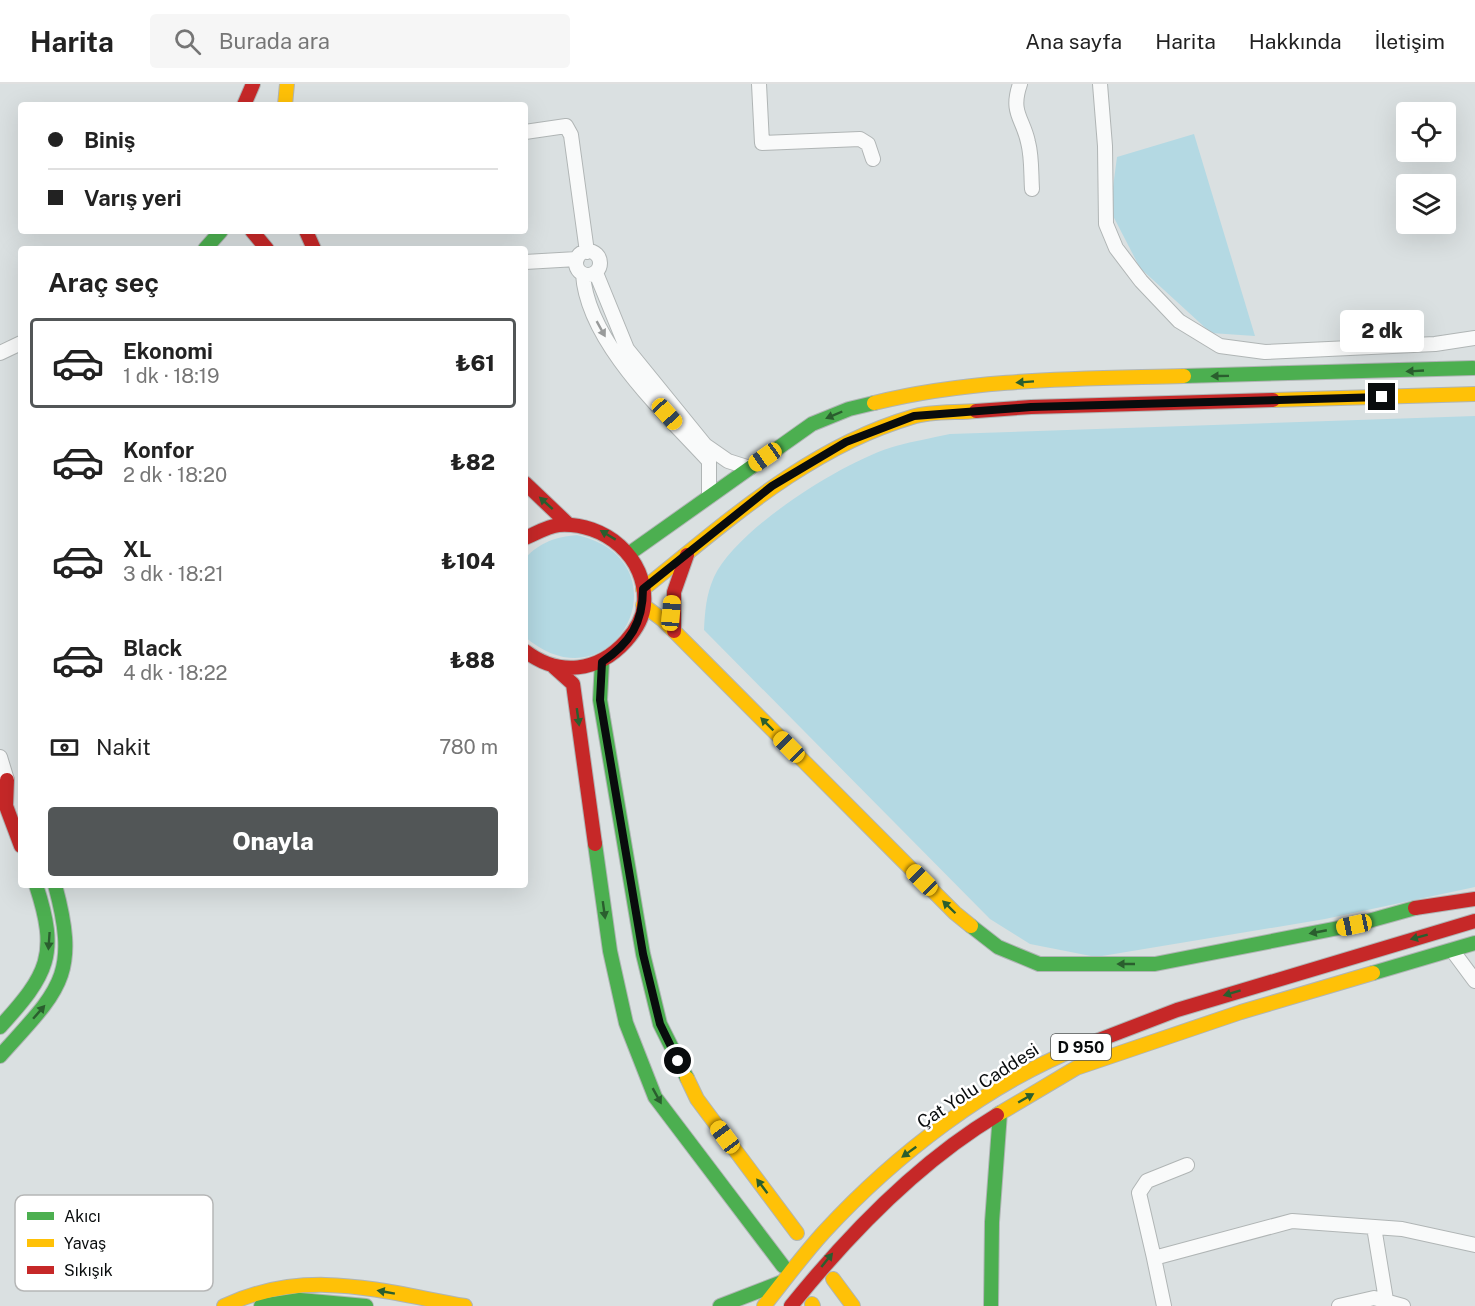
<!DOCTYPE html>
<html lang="tr">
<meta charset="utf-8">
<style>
body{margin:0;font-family:"Public Sans",sans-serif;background:#f6f6f6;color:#222;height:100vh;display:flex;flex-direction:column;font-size:22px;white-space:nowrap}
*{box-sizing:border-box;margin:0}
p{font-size:20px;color:#767676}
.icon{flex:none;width:33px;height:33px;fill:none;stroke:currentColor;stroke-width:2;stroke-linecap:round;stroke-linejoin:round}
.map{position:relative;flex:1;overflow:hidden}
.sheet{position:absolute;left:18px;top:162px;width:510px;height:642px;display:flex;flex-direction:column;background:#fff;border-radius:6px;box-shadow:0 6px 24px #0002}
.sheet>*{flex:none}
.banner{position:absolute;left:18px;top:18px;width:510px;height:132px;border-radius:6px;box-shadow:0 6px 24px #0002;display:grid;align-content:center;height:132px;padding:0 30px;background:#fff}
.buttons{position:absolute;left:1396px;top:18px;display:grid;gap:12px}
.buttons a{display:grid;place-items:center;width:60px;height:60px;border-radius:6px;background:#fff;box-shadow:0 6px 24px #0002;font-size:30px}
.end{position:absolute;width:27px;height:27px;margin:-14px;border:8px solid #090c0d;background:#fff;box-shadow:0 0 0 3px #fff}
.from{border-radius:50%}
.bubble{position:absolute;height:42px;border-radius:6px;background:#fff;box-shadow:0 6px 24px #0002;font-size:20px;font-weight:800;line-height:42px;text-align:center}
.car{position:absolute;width:18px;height:36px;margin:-18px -9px;border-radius:8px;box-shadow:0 0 4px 2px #0007;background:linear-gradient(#f5c518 24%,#345 0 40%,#f5c518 0 76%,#345 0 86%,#f5c518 0)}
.banner b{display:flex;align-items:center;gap:21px;height:57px;font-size:22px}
.banner b+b{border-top:2px solid #e0e0e0}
.banner i{width:15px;height:15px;background:#222}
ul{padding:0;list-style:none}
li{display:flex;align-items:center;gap:18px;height:90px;margin:0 12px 9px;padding:0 18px;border:3px solid transparent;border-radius:6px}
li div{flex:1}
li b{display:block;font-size:22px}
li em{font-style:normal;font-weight:800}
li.active{border-color:#525657}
li>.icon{width:54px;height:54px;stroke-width:1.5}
h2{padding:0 30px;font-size:27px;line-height:72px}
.pay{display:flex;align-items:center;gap:15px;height:66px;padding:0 30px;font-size:22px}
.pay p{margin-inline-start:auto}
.action{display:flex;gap:12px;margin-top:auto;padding:12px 30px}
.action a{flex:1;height:69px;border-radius:6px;background:#525657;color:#fff;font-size:24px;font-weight:800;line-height:69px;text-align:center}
header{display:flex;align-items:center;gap:36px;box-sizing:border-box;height:84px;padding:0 30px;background:#fff;border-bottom:2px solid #e0e0e0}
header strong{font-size:28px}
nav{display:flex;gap:33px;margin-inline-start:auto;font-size:21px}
.search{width:420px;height:54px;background:#f6f6f6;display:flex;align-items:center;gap:15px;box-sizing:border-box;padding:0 21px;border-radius:6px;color:#767676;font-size:22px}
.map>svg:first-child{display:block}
.green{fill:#b4d9e3}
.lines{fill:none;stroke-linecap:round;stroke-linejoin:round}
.street-casing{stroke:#b0b5b5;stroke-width:16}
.fast-casing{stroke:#b0b5b5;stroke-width:16}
.slow-casing{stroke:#b0b5b5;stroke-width:16}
.jam-casing{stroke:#b0b5b5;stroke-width:16}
.street{stroke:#f9fafa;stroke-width:14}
.fast{stroke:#4caf50;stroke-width:14}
.slow{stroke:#ffc107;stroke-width:14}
.jam{stroke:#c62828;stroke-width:14}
.oneway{fill:#999b9b}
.oneway2{fill:#2a5e2e}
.route{stroke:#090c0d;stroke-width:8}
.labels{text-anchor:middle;stroke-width:5;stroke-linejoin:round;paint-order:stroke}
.shield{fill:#fff;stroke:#535556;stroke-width:1.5}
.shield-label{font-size:16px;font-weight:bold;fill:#090c0d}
.street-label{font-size:18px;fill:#090c0d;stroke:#fff}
.key{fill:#fff;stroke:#b5b6b6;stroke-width:1.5}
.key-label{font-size:16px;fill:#090c0d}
</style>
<header>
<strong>Harita</strong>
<div class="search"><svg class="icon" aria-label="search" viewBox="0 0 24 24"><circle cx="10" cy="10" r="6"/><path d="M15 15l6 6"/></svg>Burada ara</div>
<nav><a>Ana sayfa</a><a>Harita</a><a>Hakkında</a><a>İletişim</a></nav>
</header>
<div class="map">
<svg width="1475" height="1222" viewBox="0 0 1475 1222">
<rect width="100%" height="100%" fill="#dae0e1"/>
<path class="green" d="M1194,50L1255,252L1211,249L1140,184L1110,126L1117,73Z
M1475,332V803L1325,835L1096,873L1030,860L990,835L704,546C705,527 706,511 714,493C737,444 845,376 896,362C914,357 932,354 950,350Z
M577,451C690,477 615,629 525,553V474C541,458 555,453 577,451Z"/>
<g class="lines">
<g class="street-casing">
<path id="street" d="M759,0L762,59L860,55L868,60L873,75
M1020,0C1010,29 1023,34 1028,58C1032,73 1031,90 1032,105
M1100,0L1105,62L1106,140L1116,164L1141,197L1179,237L1220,262L1265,268L1435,260L1475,254
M525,48L566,42L571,51L587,168
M576 179a12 12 0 1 1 24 0a12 12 0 1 1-24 0Z
M525,178L577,175
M596,189L627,265L705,361L728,377L750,384
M583,190C587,258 665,329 709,377V412
M0,269L21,259
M0,673L7,696
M1452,866L1475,897
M1374,1143L1387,1222
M1154,1174L1139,1109L1147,1097L1187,1081
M1164,1222L1154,1174L1292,1137L1402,1145L1475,1161
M1339,1222L1374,1214L1403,1222"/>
</g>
<g class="fast-casing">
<path id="fast" d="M205,165L221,147
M1184,292L1473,284
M630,469L812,340L849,325L874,319
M602,578L600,616L643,870L660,940L687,994
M595,760L610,867L626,939L655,1013L783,1182
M971,842L998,863L1039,880H1155L1354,841L1415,824
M1373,889L1475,859
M0,943C48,890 59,871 36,801
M0,972C59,906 80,893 55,801
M261,1222L300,1216L366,1222
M720,1222L782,1198
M991,1222L992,1138L1000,1029"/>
</g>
<g class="slow-casing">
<path id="slow" d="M285,21L287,0
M1273,316L1475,310
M874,319C974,294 1081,295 1184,292
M643,505C727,438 807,364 912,333C931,327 956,329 976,327
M643,521L663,536L955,829L971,842
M687,994L697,1015L797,1149
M997,1031L1076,984L1241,928L1373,889
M833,1195L853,1222
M812,1220L813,1222
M224,1222C307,1183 379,1207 465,1222
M764,1222C784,1197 803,1171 824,1148C895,1071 989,998 1086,961"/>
</g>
<g class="jam-casing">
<path id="jam" d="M244,21L253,0
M252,147L267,165
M306,147L314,165
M976,327L1031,323L1273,316
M525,399L567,439
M525,454C535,450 548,442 559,441C604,438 648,473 644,521C643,534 635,547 626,557C598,588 559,593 525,567
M674,547V508L687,471
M554,583L573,600L595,760
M7,696L6,722L21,762
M1415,824L1475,815
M1086,961L1177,926L1475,837
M791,1222C849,1150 917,1079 997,1031"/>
</g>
<use href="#street" class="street"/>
<use href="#fast" class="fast"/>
<use href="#slow" class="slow"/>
<use href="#jam" class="jam"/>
</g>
<defs><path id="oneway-solid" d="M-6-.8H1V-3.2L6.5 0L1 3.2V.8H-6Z" transform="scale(1.5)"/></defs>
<use class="oneway" href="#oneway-solid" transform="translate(601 245) rotate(61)"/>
<g class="oneway2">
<use href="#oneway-solid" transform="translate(1415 287) rotate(177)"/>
<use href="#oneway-solid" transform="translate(1220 292) rotate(179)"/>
<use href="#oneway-solid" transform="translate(1025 298) rotate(176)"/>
<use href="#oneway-solid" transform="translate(834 331) rotate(157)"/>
<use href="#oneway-solid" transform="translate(546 419) rotate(-138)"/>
<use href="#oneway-solid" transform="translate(608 451) rotate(-149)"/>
<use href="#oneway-solid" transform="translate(578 633) rotate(82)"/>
<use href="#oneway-solid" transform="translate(767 640) rotate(-135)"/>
<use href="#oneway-solid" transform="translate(949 823) rotate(-136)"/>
<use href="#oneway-solid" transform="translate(604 826) rotate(82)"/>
<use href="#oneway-solid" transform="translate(1318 848) rotate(169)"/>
<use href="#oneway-solid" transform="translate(1419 853) rotate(165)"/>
<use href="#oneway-solid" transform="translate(49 857) rotate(94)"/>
<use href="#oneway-solid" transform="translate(1126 880) rotate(180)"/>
<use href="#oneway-solid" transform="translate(1232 909) rotate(163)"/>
<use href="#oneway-solid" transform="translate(39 928) rotate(-49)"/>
<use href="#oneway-solid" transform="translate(657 1012) rotate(61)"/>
<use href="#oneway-solid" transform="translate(1026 1014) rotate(-30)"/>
<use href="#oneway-solid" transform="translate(909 1068) rotate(144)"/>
<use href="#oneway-solid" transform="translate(762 1102) rotate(-127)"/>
<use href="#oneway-solid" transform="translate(827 1176) rotate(-51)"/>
<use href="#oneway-solid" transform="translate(386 1208) rotate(-170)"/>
</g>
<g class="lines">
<path class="route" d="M678,977L660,940L643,870L600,616L602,578C630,559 643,539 643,505L772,402L846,358L914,332L1031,323L1382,313"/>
</g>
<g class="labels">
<rect class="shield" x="1051" y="950" width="60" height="26" rx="4.5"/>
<g class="shield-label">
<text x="1081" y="969">D 950</text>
</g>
<g class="street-label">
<text transform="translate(978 1002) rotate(-33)" y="6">Çat Yolu Caddesi</text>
</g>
</g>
<rect x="15" y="1111" width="198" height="96" rx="9" class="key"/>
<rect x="27" y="1128" width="27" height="8" fill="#4caf50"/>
<rect x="27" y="1155" width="27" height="8" fill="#ffc107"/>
<rect x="27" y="1182" width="27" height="8" fill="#c62828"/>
<g class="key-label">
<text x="64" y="1138">Akıcı</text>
<text x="64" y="1165">Yavaş</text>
<text x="64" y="1192">Sıkışık</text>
</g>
</svg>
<div class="buttons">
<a><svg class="icon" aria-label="locate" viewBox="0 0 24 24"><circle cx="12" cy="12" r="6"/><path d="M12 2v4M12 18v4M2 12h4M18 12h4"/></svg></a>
<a><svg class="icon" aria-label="layers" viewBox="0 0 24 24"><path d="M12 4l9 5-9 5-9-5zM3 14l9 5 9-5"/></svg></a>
</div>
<i class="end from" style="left:678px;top:977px"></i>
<i class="end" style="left:1382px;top:313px"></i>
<div class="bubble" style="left:1340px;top:226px;width:84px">2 dk</div>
<i class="car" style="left:667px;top:330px;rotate:138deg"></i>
<i class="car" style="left:765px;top:373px;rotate:235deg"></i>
<i class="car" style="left:671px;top:529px;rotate:5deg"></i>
<i class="car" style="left:789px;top:663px;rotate:315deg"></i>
<i class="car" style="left:922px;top:796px;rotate:315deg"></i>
<i class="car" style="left:1354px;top:841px;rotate:258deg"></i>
<i class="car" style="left:725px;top:1053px;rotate:323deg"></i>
<div class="banner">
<b><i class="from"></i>Biniş</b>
<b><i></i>Varış yeri</b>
</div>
<section class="sheet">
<h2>Araç seç</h2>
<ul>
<li class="active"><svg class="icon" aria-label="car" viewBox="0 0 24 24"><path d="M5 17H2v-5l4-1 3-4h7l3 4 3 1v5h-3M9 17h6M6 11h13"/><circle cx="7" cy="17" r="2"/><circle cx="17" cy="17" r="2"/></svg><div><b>Ekonomi</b><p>1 dk · 18:19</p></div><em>₺61</em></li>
<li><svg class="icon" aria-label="car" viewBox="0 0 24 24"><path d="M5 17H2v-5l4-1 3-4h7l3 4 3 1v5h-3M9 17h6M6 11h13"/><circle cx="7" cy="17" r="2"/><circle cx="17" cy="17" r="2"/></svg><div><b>Konfor</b><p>2 dk · 18:20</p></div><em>₺82</em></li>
<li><svg class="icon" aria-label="car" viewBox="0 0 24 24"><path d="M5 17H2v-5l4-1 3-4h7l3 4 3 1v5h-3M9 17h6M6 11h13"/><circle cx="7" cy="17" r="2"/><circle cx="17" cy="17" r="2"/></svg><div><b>XL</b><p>3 dk · 18:21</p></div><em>₺104</em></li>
<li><svg class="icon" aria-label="car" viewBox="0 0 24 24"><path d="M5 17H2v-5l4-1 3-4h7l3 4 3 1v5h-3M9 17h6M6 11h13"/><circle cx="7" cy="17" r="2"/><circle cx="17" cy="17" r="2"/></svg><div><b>Black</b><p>4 dk · 18:22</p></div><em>₺88</em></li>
</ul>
<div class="pay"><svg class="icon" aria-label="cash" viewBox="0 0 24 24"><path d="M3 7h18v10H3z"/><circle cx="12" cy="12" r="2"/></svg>Nakit<p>780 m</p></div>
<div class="action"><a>Onayla</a></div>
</section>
</div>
